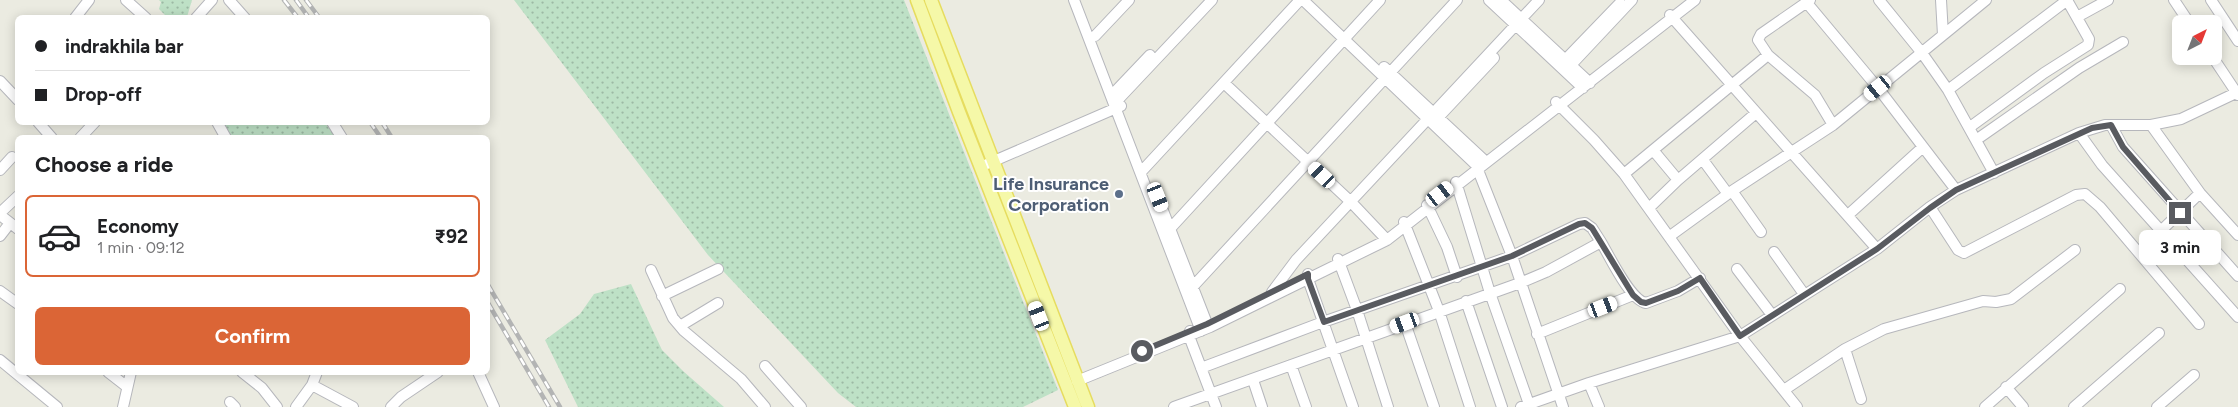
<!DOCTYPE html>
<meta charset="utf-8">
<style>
body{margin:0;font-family:Figtree,sans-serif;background:#f6f6f6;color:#202124;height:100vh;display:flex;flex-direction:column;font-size:19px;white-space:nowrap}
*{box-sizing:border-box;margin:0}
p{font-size:16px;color:#757577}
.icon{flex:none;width:28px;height:28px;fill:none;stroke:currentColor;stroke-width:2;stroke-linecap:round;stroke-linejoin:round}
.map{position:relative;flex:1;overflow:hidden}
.details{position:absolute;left:15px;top:135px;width:475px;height:240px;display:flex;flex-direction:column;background:#fff;border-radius:8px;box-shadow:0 2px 12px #0003}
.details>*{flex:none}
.hud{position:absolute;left:15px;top:15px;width:475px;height:110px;border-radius:8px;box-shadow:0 2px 12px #0003;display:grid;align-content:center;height:110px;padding:0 20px;background:#fff}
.needle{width:32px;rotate:42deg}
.fabs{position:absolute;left:2172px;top:15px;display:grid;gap:10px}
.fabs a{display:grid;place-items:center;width:50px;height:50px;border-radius:8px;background:#fff;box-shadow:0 2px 12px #0003;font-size:25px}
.end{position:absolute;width:22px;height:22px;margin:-11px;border:6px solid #595b60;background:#fff;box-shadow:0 0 0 2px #fff}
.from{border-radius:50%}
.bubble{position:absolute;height:35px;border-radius:8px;background:#fff;box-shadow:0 2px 12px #0003;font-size:16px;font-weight:700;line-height:35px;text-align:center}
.car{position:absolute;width:15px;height:30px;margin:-15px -8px;border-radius:6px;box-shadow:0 0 4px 1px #0007;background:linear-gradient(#fff 24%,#345 0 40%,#fff 0 76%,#345 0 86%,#fff 0)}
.hud b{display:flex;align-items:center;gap:18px;height:48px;font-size:19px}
.hud b+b{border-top:1px solid #e0e0e0}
.hud i{width:12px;height:12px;background:#202124}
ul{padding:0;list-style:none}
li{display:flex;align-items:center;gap:15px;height:82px;margin:0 10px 8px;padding:0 10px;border:2px solid transparent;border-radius:8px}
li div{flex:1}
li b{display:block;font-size:19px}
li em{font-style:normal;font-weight:700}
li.active{border-color:#db6536}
li>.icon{width:45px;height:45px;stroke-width:1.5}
h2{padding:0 20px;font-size:22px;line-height:60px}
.primary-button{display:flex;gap:10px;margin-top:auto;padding:10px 20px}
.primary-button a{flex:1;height:58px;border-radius:8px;background:#db6536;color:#fff;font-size:20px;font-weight:700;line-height:58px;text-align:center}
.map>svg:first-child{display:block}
.grass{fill:url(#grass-dots)}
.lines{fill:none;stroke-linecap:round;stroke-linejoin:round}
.minor-casing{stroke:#b6b7bc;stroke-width:12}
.major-casing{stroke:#e6dc5f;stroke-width:15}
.minor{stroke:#fff;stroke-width:10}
.major{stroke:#f5f8a8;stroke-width:12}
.rail-casing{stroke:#b3b4b4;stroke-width:4.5}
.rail{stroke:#fff;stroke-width:2.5;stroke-dasharray:8;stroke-linecap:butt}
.route{stroke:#595b60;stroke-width:6}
.service-dot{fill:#5c6f8a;stroke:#fff;stroke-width:2}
.labels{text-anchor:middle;stroke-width:4;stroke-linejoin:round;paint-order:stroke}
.service-label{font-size:18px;font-weight:bold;fill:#4e5e75;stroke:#fff;text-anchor:end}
</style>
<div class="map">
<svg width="2238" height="407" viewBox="0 0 2238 407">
<defs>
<pattern id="grass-dots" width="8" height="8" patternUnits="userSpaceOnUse" patternTransform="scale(1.25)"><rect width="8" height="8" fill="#bee1c6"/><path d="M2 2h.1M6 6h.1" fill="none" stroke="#9db9a4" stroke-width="1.8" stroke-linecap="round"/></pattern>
</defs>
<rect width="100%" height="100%" fill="#ebebe1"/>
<path class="grass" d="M159,0H192L187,17H167L159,9L161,2Z
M514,0H904L1058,390L1023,407H856L838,393L708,255Z
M220,123H325L336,137H231Z
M631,284L662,350L683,371L724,407H578L545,340L580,314L594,294Z"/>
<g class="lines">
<g class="minor-casing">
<path id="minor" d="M126,0L146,18
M229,0L245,18
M1074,0L1201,331
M1303,0L1476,165L1512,256L1563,407
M1489,0L1583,88
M1501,0L1590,83
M1810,0L1761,34L1758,40L1768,55L1815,95L1833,125
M1879,0L1922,53L1948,90L1994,173
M1941,0L1943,35
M2174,0L2190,24
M2211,0L2238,41
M1807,3L1878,88L1956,190
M1670,15L1877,249
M2077,17L2108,0
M75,18L89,0
M196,18L212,0
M1095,36L1129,0
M2212,56L2238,95
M1566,59L1620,3
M1571,65L1632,0
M1384,67L1486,162
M0,81L18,100
M1224,83L1351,202L1387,240
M1948,90L2066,1
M1111,96L1150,55
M1556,102L1594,140L1624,174L1740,336L1797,407
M1114,104L1212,0
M38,122L52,138
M217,122L226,138
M332,122L342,138
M1434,122L1494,58
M2111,125L2123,147L2238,276
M2151,125L2200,193L2238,235
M1970,127L2044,73L2088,45L2089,39L2067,0
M2079,133L2102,165L2238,317
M80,138L95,122
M1976,140L2079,68L2123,42
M1653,150L1678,180
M1703,160L1728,194
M987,164L1121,106
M0,170L12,157
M1141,172L1300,0
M1624,174L1768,55
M1456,182L1490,293L1530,407
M1732,191L1761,232
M1160,203L1206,321
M1427,205L1447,247L1457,277
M1930,207L1958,250L1964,253L2076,195L2085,194L2100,207L2199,324
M1649,208L1678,180L1756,113
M0,213L18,196
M0,215L18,229
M1848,215L1923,147
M1404,222L1439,311L1470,407
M1167,232L1380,0
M0,236L10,223
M1670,236L1732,191L1833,125L1986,0
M1774,252L1804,294
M2139,252L2200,193
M1338,259L1357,310L1388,407
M1737,269L1772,315
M651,270L673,318L684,331L741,379L765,407
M1308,274V279L1353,407
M0,291L18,304
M1272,292L1296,260L1539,0
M1187,293L1457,0
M662,296L718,269
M1466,301L1502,407
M1405,323L1434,407
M680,326L718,303
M1190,331L1189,336L1216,407
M1537,334L1633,295
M1845,349L1861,399
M0,360L57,407
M1291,365L1306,407
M765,366L801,407
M1201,368L1323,322L1512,256L1579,224L1585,223L1592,228L1601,242
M108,372L126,386
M242,372L262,388L277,407
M478,372L494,407
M1253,380L1262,407
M1077,381L1210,327L1387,240L1695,0
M1589,383L1599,407
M312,385L353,407
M2006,387L2023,407
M1784,390L1845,349L1884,329L1983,301L1996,302L2011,299L2075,250
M230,402L235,407
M123,407L131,372
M296,407L312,385L317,372
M391,407L401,397L438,372
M1174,407L1520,283L1546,272L1601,242C1610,257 1630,300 1646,303L1678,291L1700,278
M1521,407L1589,383L1740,336L1877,249L1930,207L1956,190L2079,133L2105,125H2151L2181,119L2238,92
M1985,407L2120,289
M2074,407L2159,333
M2157,407L2194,375"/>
</g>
<g class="major-casing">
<path id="major" d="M917,0L959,112L1075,407
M931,0L1088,407"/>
</g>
<use href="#minor" class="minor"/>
<use href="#major" class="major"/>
<g class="rail-casing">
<path id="rail" d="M284,0L298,18
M296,0L309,18
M306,0L318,16
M370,122L381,138
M382,122L392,138
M488,285L560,407
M488,303L549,407"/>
</g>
<use href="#rail" class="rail"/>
</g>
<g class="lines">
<path class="route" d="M1142,351L1207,324L1308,274V279L1324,322L1512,256L1579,224L1585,223L1592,228L1633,295L1641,302L1646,303L1678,291L1700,278L1740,336L1877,249L1930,208L1956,190L2092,128L2111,125L2123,147L2180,213"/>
</g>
<circle class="service-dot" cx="1119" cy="194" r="5"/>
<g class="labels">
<g class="service-label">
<text x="1109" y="190">Life Insurance<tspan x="1109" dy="21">Corporation</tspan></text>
</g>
</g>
</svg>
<div class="fabs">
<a><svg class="needle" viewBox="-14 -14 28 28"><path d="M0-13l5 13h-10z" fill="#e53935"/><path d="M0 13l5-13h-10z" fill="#757577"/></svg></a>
</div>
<i class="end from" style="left:1142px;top:351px"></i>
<i class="end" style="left:2180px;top:213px"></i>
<div class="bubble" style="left:2139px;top:230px;width:82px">3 min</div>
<i class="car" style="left:1878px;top:88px;rotate:231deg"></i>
<i class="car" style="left:1322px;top:175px;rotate:313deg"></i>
<i class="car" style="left:1440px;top:194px;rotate:52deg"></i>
<i class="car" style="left:1158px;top:197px;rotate:158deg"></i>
<i class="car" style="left:1603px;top:307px;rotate:69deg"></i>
<i class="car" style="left:1039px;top:316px;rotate:339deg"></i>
<i class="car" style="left:1405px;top:323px;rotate:250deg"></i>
<div class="hud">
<b><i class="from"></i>indrakhila bar</b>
<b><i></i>Drop-off</b>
</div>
<section class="details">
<h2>Choose a ride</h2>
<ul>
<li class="active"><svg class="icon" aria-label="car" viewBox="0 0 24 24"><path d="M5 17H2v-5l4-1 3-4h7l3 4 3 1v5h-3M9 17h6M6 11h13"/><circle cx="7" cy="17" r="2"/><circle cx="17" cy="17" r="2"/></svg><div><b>Economy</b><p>1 min · 09:12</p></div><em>₹92</em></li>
</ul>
<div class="primary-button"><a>Confirm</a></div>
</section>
</div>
